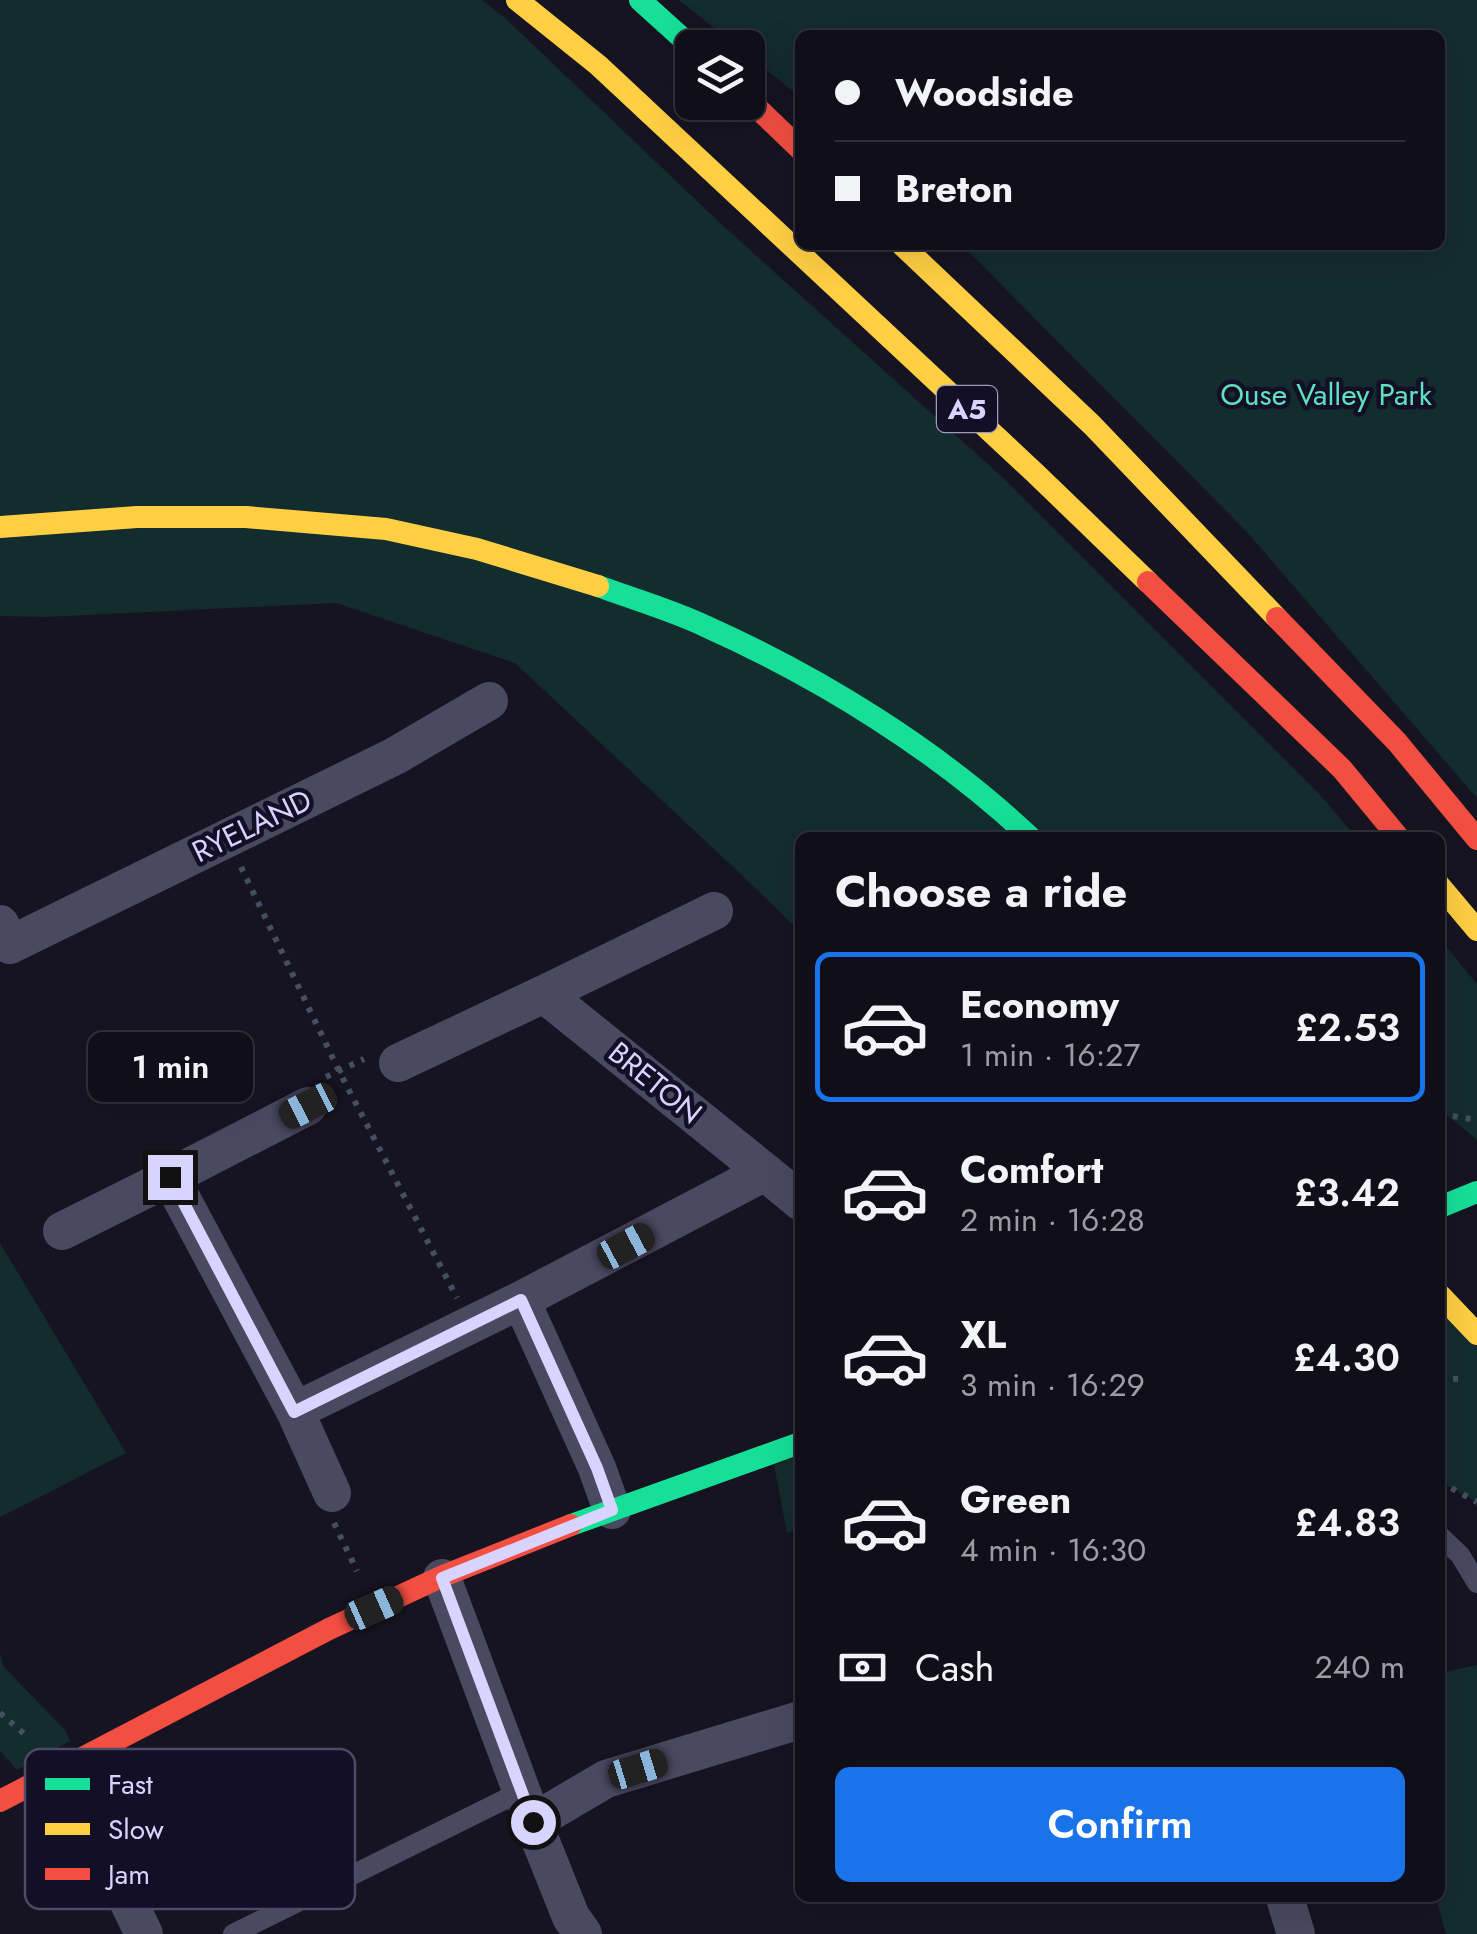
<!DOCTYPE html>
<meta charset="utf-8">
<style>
body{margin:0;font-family:Jost,sans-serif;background:#1e1d26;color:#f1f3f6;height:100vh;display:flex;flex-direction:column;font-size:38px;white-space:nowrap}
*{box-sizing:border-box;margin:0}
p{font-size:32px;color:#9c9ca2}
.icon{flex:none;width:55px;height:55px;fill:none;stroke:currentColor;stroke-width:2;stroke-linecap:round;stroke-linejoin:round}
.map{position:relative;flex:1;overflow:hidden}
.details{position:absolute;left:795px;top:832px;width:650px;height:1070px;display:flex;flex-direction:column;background:#100f19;border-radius:15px;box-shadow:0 10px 40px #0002,0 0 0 2px #302f38}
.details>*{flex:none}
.guide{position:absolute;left:795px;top:30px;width:650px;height:220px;border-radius:15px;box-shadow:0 10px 40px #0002,0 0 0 2px #302f38;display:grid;align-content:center;height:220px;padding:0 40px;background:#100f19}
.buttons{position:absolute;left:675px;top:30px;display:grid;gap:20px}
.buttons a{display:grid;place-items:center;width:90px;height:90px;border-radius:15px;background:#100f19;box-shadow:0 10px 40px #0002,0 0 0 2px #302f38;font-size:50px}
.end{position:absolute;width:45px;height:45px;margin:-22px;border:12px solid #d9d4ff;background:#111;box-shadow:0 0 0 5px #111}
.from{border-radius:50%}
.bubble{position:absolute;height:70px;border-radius:15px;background:#100f19;box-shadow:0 10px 40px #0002,0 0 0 2px #302f38;font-size:32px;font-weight:600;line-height:70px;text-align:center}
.car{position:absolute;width:30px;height:60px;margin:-30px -15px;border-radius:12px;box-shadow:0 0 8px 2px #0007;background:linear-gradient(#222 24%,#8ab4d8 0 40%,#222 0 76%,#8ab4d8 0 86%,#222 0)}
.guide b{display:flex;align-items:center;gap:35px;height:95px;font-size:38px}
.guide b+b{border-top:2px solid #302f38}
.guide i{width:25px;height:25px;background:#f1f3f6}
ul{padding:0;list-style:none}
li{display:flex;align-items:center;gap:30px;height:150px;margin:0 20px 15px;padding:0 20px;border:5px solid transparent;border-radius:15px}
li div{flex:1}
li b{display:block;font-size:38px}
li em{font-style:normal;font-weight:600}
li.on{border-color:#1a73e8}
li>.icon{width:90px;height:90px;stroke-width:1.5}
h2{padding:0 40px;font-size:45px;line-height:120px}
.pay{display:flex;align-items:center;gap:25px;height:110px;padding:0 40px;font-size:38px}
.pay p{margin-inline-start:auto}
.button{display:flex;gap:20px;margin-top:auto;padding:20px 40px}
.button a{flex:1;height:115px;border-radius:15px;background:#1a73e8;color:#fff;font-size:40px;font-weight:600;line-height:115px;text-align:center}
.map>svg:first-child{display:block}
.green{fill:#132c2d}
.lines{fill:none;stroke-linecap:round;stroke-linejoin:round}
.path{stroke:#44505f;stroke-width:6;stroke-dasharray:5 8;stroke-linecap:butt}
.lane{stroke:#4a4962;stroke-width:20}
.street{stroke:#4a4962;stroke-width:38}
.fast{stroke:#16e098;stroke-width:22}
.slow{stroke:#ffcf43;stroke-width:22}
.jam{stroke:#f24e42;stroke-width:22}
.route{stroke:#d9d4ff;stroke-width:12}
.labels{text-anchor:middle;stroke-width:9;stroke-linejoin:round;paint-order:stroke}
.shield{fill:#130f26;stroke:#9e99be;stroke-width:2.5}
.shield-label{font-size:28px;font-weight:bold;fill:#d9d4ff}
.park-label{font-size:30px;fill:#5fe0c0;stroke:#130f26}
.street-label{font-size:30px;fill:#d9d4ff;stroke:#130f26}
.key{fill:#130f26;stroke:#4e4a67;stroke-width:2.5}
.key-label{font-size:28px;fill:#d9d4ff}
</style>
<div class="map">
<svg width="1477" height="1934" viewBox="0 0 1477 1934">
<rect width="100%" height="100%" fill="#161421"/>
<path class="green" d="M0,0H482L505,18L719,222L1000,475L1321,796L1356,837L800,838V932L746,879L515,663L336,603L46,617L0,616Z
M679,0H1477V798L1246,531L962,245H1440V35H800V97L748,55V48L738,47Z
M1440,939L1477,984V1140L1447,1115L1440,1114Z
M0,1243L126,1453L0,1517Z
M1440,1302L1477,1335V1502L1440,1482Z
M800,1455V1528L787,1533L774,1465Z
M0,1653L3,1666L65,1730L70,1741L17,1770L0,1751Z
M1477,1665V1934H1446L1436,1898H1440V1673Z"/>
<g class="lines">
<path class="path" d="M241,867L339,1071L457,1298
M326,1077L364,1059
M1440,1114L1477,1120
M1440,1379H1458
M1440,1482L1477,1502
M334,1523L357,1571
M0,1713L29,1738"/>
<path class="lane" d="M1440,1536L1460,1555L1477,1583
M233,1934L522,1791"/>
<path class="street" d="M0,924L10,945L395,756L489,701
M398,1063L544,994
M308,1106L170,1177L295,1411L521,1300
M765,1172L800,1201
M62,1231L170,1177
M295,1411L332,1493
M612,1510L597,1468L521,1300L765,1172L544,994L714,911
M442,1578L533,1822L571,1917L583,1934
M64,1769L144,1934
M533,1822L606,1779L800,1720
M1285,1898L1296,1934"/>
<path class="fast" d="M640,0L693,48
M598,586C633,599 671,610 705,626C821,678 939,751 1031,838
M1440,1207L1477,1192
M571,1525L800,1443"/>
<path class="slow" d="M517,0L598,65L1035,473L1148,582
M902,245L1092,425L1277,618
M0,527L137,517H246L386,529L477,549L598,586
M1440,886L1477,930
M1440,1295L1477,1334"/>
<path class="jam" d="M748,99L800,149
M1148,582L1342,769L1399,838
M1277,618L1397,742L1477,839
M0,1801L329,1629L443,1576L571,1525"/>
</g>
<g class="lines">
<path class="route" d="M170,1177L294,1412L521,1300L597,1468L612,1510L442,1578L533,1822"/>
</g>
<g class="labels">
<rect class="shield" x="937" y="386" width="60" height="46" rx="8"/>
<g class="shield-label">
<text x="967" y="419">A5</text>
</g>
<g class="park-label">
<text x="1326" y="405">Ouse Valley Park</text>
</g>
<g class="street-label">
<text transform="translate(252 826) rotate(-26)" y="10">RYELAND</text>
<text transform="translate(655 1083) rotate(39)" y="10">BRETON</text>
</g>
</g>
<rect x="25" y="1749" width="330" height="160" rx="15" class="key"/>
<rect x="45" y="1778" width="45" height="12" fill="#16e098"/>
<rect x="45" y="1823" width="45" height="12" fill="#ffcf43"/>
<rect x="45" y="1868" width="45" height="12" fill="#f24e42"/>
<g class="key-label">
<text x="108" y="1794">Fast</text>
<text x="108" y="1839">Slow</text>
<text x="108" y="1884">Jam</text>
</g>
</svg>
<div class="buttons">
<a><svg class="icon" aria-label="layers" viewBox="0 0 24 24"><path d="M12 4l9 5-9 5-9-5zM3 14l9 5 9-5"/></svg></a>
</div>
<i class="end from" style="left:533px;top:1822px"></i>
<i class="end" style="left:170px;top:1177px"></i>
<div class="bubble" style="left:88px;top:1032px;width:165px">1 min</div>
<i class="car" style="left:308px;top:1106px;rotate:243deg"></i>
<i class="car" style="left:626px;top:1246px;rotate:62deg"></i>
<i class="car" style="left:374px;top:1608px;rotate:66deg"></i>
<i class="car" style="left:638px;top:1769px;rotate:73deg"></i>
<div class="guide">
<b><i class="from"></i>Woodside</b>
<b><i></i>Breton</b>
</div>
<section class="details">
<h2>Choose a ride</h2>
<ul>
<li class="on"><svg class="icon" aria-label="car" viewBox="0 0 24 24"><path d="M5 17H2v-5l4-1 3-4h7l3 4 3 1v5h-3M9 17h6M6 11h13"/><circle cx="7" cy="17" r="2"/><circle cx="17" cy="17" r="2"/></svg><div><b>Economy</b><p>1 min · 16:27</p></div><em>£2.53</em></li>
<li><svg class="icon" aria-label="car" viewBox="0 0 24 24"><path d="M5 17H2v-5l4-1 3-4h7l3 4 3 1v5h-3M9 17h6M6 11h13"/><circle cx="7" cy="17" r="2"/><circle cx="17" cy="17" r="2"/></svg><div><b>Comfort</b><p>2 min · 16:28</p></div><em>£3.42</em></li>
<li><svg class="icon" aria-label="car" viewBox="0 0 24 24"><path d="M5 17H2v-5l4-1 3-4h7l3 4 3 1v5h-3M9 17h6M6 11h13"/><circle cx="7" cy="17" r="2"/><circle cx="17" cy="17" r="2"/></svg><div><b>XL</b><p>3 min · 16:29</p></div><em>£4.30</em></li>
<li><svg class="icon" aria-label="car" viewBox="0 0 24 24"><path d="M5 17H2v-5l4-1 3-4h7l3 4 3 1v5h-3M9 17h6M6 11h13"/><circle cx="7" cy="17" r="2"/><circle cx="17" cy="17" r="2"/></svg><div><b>Green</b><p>4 min · 16:30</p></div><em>£4.83</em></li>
</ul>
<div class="pay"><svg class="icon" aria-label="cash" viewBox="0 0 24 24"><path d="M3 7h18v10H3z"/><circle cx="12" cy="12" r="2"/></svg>Cash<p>240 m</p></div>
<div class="button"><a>Confirm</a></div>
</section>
</div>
